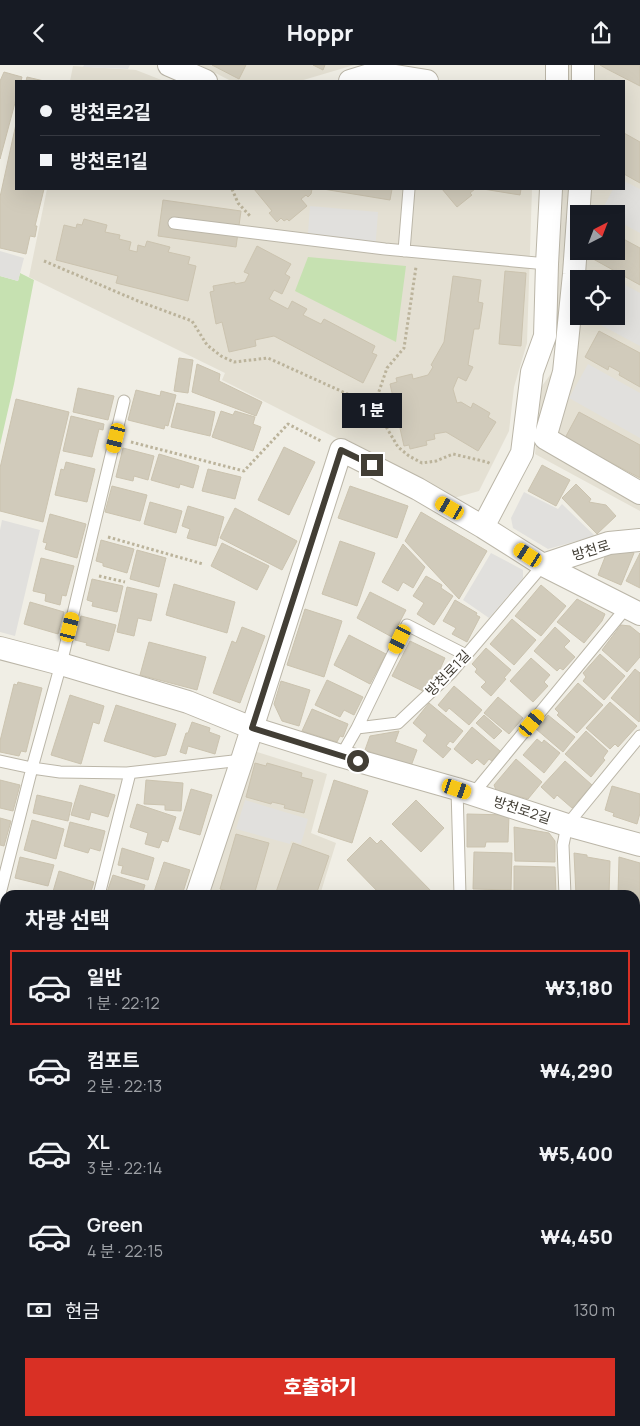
<!DOCTYPE html>
<html lang="ko">
<meta charset="utf-8">
<style>
body{margin:0;font-family:Manrope,"Noto Sans KR",sans-serif;background:#242831;color:#f1f3f6;height:100vh;display:flex;flex-direction:column;font-size:19px;white-space:nowrap}
*{box-sizing:border-box;margin:0}
p{font-size:16px;color:#9ea1a6}
.icon{flex:none;width:28px;height:28px;fill:none;stroke:currentColor;stroke-width:2;stroke-linecap:round;stroke-linejoin:round}
.map{position:relative;flex:1;overflow:hidden}
.panel{position:absolute;left:0px;top:825px;width:640px;height:536px;display:flex;flex-direction:column;background:#171b24;border-radius:15px 15px 0 0;box-shadow:0 5px 20px #0002}
.panel>*{flex:none}
.banner{position:absolute;left:15px;top:15px;width:610px;height:110px;border-radius:0px;box-shadow:0 5px 20px #0002;display:grid;align-content:center;height:110px;padding:0 25px;background:#171b24}
.needle{width:32px;rotate:42deg}
.fabs{position:absolute;left:570px;top:140px;display:grid;gap:10px}
.fabs a{display:grid;place-items:center;width:55px;height:55px;border-radius:0px;background:#171b24;box-shadow:0 5px 20px #0002;font-size:25px}
.end{position:absolute;width:22px;height:22px;margin:-11px;border:6px solid #423e35;background:#fff;box-shadow:0 0 0 2px #fff}
.from{border-radius:50%}
.bubble{position:absolute;height:35px;border-radius:0px;background:#171b24;box-shadow:0 5px 20px #0002;font-size:16px;font-weight:800;line-height:35px;text-align:center}
.car{position:absolute;width:15px;height:30px;margin:-15px -8px;border-radius:6px;box-shadow:0 0 4px 1px #0007;background:linear-gradient(#f5c518 24%,#345 0 40%,#f5c518 0 76%,#345 0 86%,#f5c518 0)}
.banner b{display:flex;align-items:center;gap:18px;height:48px;font-size:19px}
.banner b+b{border-top:1px solid #363941}
.banner i{width:12px;height:12px;background:#f1f3f6}
ul{padding:0;list-style:none}
li{display:flex;align-items:center;gap:15px;height:75px;margin:0 10px 8px;padding:0 15px;border:2px solid transparent;border-radius:0px}
li div{flex:1}
li b{display:block;font-size:19px}
li em{font-style:normal;font-weight:800}
li.selected{border-color:#d93025}
li>.icon{width:45px;height:45px;stroke-width:1.5}
h2{padding:0 25px;font-size:22px;line-height:60px}
.pay{display:flex;align-items:center;gap:12px;height:55px;padding:0 25px;font-size:19px}
.pay p{margin-inline-start:auto}
.primary-button{display:flex;gap:10px;margin-top:auto;padding:10px 25px}
.primary-button a{flex:1;height:58px;border-radius:0px;background:#d93025;color:#fff;font-size:20px;font-weight:800;line-height:58px;text-align:center}
header{display:flex;justify-content:space-between;align-items:center;height:65px;padding:0 25px;background:#171b24;font-size:22px;font-weight:800}
.map>svg:first-child{display:block}
.residential{fill:#e4e0d3;fill-rule:evenodd}
.education{fill:#e8e4d0}
.green{fill:#c6e1b1}
.parking{fill:#e1e0dd}
.building{fill:#d1cbbb;stroke:#cbc3af}
.lines{fill:none;stroke-linecap:round;stroke-linejoin:round}
.service-casing{stroke:#bbb6a8;stroke-width:13}
.minor-casing{stroke:#bbb6a8;stroke-width:24}
.path{stroke:#bbb39b;stroke-width:3;stroke-dasharray:2.5 2.5;stroke-linecap:butt}
.service{stroke:#fff;stroke-width:11}
.minor{stroke:#fff;stroke-width:22}
.route{stroke:#423e35;stroke-width:6}
.labels{text-anchor:middle;stroke-width:4;stroke-linejoin:round;paint-order:stroke}
.street-label{font-size:14px;fill:#423e35;stroke:#fff}
</style>
<header><svg class="icon" aria-label="back" viewBox="0 0 24 24"><path d="M15 5l-7 7 7 7"/></svg>Hoppr<svg class="icon" aria-label="share" viewBox="0 0 24 24"><path d="M12 15V3M7 8l5-5 5 5M5 13v7h14v-7"/></svg></header>
<div class="map">
<svg width="640" height="1361" viewBox="0 0 640 1361">
<rect width="100%" height="100%" fill="#f0eee5"/>
<path class="residential" d="M200,0H354L300,16H231Z
M564,0H640V446L535,389L542,321L555,303L560,124H624V16H564ZM579,149H616V186H579ZM579,214H616V251H579Z
M73,1L136,5L164,16H70Z
M47,124H532L527,278L514,322L509,366L479,426L454,433L222,315L225,308L29,212Z
M254,686L327,709L311,768L336,778L320,830H227L211,825Z
M640,1043V1138H635V1044Z"/>
<path class="education" d="M0,1058H5V1356H400V1361H0Z
M635,1138H640V1361H429V1356H635Z"/>
<path class="green" d="M308,192L406,201L396,277L295,226Z
M20,208L34,215L14,319L0,380V211L18,216Z"/>
<path class="parking" d="M84,0H130L128,4L83,2Z
M624,116L640,124V168L616,155V149H604L601,147L613,124H624Z
M310,141L378,147L375,187L307,181Z
M0,186L24,193L18,216L0,211Z
M616,215L640,228V281L584,251H616Z
M588,299L640,328V373L569,333Z
M524,427L558,444L562,439L595,471L548,484L513,463L511,453Z
M2,455L40,465L15,571L0,567V465Z
M491,488L523,505V513L489,553L463,535Z
M245,735L308,754L301,779L291,776L290,779L236,764Z"/>
<path class="building" d="M212,0H246L239,14Z
M313,0H325L323,5Z
M600,0H640V21L607,4Z
M4,7L22,12L21,16H16V34L0,94V16Z
M27,12L44,16H26Z
M16,59V124H44L35,161H37L35,172L30,171L26,189L0,183V132Z
M624,68L640,77V118L624,109Z
M254,124H312L311,129L308,132L306,130L301,134L307,141L289,156L287,154L284,156L281,153L277,157L269,148L272,146Z
M323,124H392L390,135Z
M442,124H475L470,128L472,130L457,142Z
M483,124H521L520,130Z
M163,135L241,146L236,182L158,171Z
M84,154L107,160L105,167L120,170L119,174L131,177L129,185L137,187L138,180L145,182L147,176L170,182L168,187L190,192L188,199L196,201L188,236L116,218L118,211L56,195L64,160L76,163L77,159L82,160Z
M616,170L640,183V220L586,190L588,186H616Z
M257,181L291,199L285,209L290,212L282,229L274,225L269,234L288,244L292,236L307,244L303,250L321,259L324,254L375,281L372,288L377,290L363,318L274,271L255,275L256,281L229,287L222,257L216,259L210,227L214,226L213,221L235,217V219L245,217L249,209L244,207Z
M505,206L526,208L521,281L499,279Z
M453,211L481,215L478,237L483,238L479,264H474L468,300L473,302L466,316L458,312L453,324L457,338L461,337L471,343L473,338L490,348L488,352L496,357L478,386L446,367L434,369L435,374L426,376L427,380L410,384L409,380L404,381L390,319L397,317L396,313L412,309L413,314L428,310L433,302L431,300L444,277Z
M599,266L640,288V322L619,310L620,307L609,301L608,305L585,292Z
M179,293L193,295L188,328L174,326Z
M197,299L220,309L219,316L262,337L256,351L192,327Z
M78,323L114,331L108,355L73,347Z
M136,325L160,331L161,326L176,330L168,361L165,360L164,364L128,355Z
M16,334L69,347L43,457L0,446V403Z
M177,338L215,347L210,371L171,362Z
M221,346L233,350L235,346L255,352L253,359L261,362L253,386L212,372Z
M579,347L640,380V413L565,373Z
M71,351L104,359L103,365L99,364L92,392L63,386Z
M284,382L315,397L289,450L258,435Z
M123,383L154,391L148,415L134,411L133,416L116,412Z
M159,389L199,401L193,423L180,419L179,423L151,415Z
M66,397L95,404L87,437L55,430L61,404L64,405Z
M542,400L570,415L556,441L528,426Z
M208,404L241,412L235,434L202,426Z
M576,419L591,434L589,437L606,440L616,451L597,469L562,433Z
M112,421L147,430L140,456L105,447Z
M350,421L408,441L397,473L338,453Z
M150,437L182,446L176,468L144,459Z
M188,441L224,452L216,481L187,473L190,464L182,461Z
M235,443L297,476L282,505L220,473Z
M421,447L487,486L459,534L405,476Z
M50,449L86,459L77,493L45,484L47,478L43,477Z
M101,475L134,484L127,508L103,501V498L96,496Z
M340,476L375,488L357,541L322,529Z
M222,478L269,501L257,525L211,501Z
M403,479L425,502L413,523L403,517L398,526L382,517Z
M625,484L634,488L621,520L598,510L607,487Z
M137,485L166,493L159,522L130,514Z
M640,488V523L626,516Z
M41,493L74,501L66,531L62,530L60,540L45,536L46,529L33,526Z
M426,511L442,520L441,523L453,531L434,560L417,549L424,538L413,531Z
M92,514L123,521L117,547L92,541L93,537L87,535Z
M174,519L235,537L227,568L166,550Z
M541,520L566,541L541,571L515,551Z
M127,522L157,529L151,556L138,553L134,571L117,567Z
M370,527L406,545L392,572L357,553Z
M577,534L605,549L602,556L584,578L557,557Z
M455,535L477,548L476,550L480,552L467,577L452,569L456,563L443,556Z
M30,537L64,547L58,569L24,559Z
M305,544L342,556L324,612L287,600Z
M81,551L116,560L109,586L86,580L87,578L75,575Z
M512,554L536,575L514,600L490,579Z
M621,560L630,561L640,569V592L627,607L602,585Z
M242,562L265,571L240,638L213,628L232,576L236,578Z
M555,562L570,576L564,582L575,592L563,605L560,603L557,606L534,586Z
M349,570L386,589L370,619L334,600Z
M410,576L445,593L437,611L434,609L425,627L392,611Z
M149,577L206,592L197,625L140,610Z
M486,583L511,605L504,613L506,614L491,631L481,622L486,617L475,607L477,604L472,599Z
M600,589L625,611L604,635L583,616L586,612L583,608Z
M531,593L550,610L544,617L548,621L533,637L510,616Z
M635,604L640,608V655L639,657L611,633Z
M327,615L363,632L354,650L344,645L340,652L315,640Z
M281,616L310,625L299,661L282,656L274,639Z
M18,617L42,623L26,687L21,686L19,691L0,687V676L14,619L17,620Z
M578,618L603,640L577,668L557,650L559,648L555,644Z
M454,621L482,645L469,660L449,643L446,647L438,640Z
M70,630L104,641L99,659L93,657L81,699L51,690Z
M498,632L523,653L509,669L484,648Z
M610,637L637,661L618,682L615,679L610,684L586,663Z
M429,638L463,666L453,678L450,676L446,681L451,684L443,693L423,676L427,670L413,658Z
M116,640L176,659L166,690L155,692L104,676Z
M312,644L348,659L343,672L340,671L337,677L302,666Z
M484,650L502,666L494,674L476,658Z
M548,650L575,672L563,687L536,664Z
M192,657L210,663L209,667L220,671L215,689L188,681L186,689L180,687L186,668H188Z
M472,662L500,686L492,696L489,694L484,700L477,694L472,699L454,684Z
M399,666L395,677L417,685L411,701L365,685L370,671Z
M586,666L608,686L603,693L605,695L591,712L565,689Z
M537,674L542,678L544,675L560,688L544,708L523,690Z
M516,694L542,717L528,734L496,725L494,720Z
M565,696L592,720L572,743L557,730L554,734L541,722Z
M255,698L266,701L267,698L302,708L301,712L313,715L304,748L284,743L285,740L272,737L271,739L246,732Z
M0,715L20,720L13,746L0,743Z
M146,715L183,718L181,746L165,745V740L144,739Z
M334,715L368,726L352,778L318,767Z
M80,720L115,730L108,752L91,747L89,755L71,750Z
M612,721L640,729V748L637,759L613,751L614,748L605,745Z
M191,724L212,730L200,770L179,764Z
M37,730L72,738L68,756L33,748Z
M416,735L444,763L421,787L392,759Z
M137,739L176,752L168,777L162,775L159,783L145,779L148,768L130,762Z
M467,749L509,750L508,777H486L485,782H467Z
M0,753L11,756L4,781L0,780Z
M32,755L64,764L56,794L24,785Z
M70,757L105,766L100,786L90,783L88,788L64,781Z
M514,762L549,768L555,776V797L515,796Z
M236,769L269,778L254,830H242L220,824Z
M370,772L377,779L381,775L435,830H381L347,795Z
M293,778L329,791L316,830H275Z
M122,783L154,793L148,815L121,808L123,801L118,800Z
M474,787L512,788L511,825L473,824Z
M574,788L587,790V792L610,796L609,830H576Z
M20,792L54,800L48,821L15,813Z
M619,792L640,798V836H635V830H618Z
M164,797L190,805L182,830H153Z
M514,801L555,802L556,830H514Z
M59,806L94,817L90,830H52Z
M113,810L145,820L142,830H106Z
M635,841H640V865H635Z
M5,860V875L1,874Z
M640,874V904L635,905V875Z
M0,894L5,895V916L0,914Z
M635,907H640V932H635Z
M0,926L5,928V962H2L3,955L0,954Z
M637,942H640V972H635V945H637Z
M635,980H640V1006H635Z
M3,990H5V1029H3Z
M635,1065H640V1102L635,1103Z
M635,1143H640V1180L635,1181Z
M0,1305H3L5,1361H0Z
M635,1354H640V1361H453L452,1356H593L594,1359L618,1356H635Z
M19,1356H151L152,1361H20Z
M165,1356H247L248,1361H166Z
M293,1356H333L334,1361H294Z"/>
<g class="lines">
<g class="service-casing">
<path id="service" d="M174,158L385,184L547,199
M404,186L409,124
M357,663L407,560L466,590
M341,691L357,663L398,658L451,608L543,500
M0,696L32,703L60,707L127,708L242,695
M457,724L460,830
M473,729L626,543
M0,829L32,703L61,599L124,336
M99,830L130,708
M565,830L563,780L567,760L640,671
M0,836L5,837
M0,980L5,981"/>
</g>
<g class="minor-casing">
<path id="minor" d="M169,0L206,16
M350,16L376,8L427,16
M557,16V0
M583,16V0
M580,124L574,209L564,307L545,373L640,428
M483,462L522,388L532,307L545,271L547,199L551,124
M543,500L609,478L640,475
M0,583L61,599L188,637L252,663L341,691L457,724L567,760L640,780
M197,830L242,695L341,385L418,424L483,462L543,500L640,549
M635,1031L640,1030
M0,1047H5
M415,1356V1361"/>
</g>
<path class="path" d="M232,124L238,138L250,151
M44,196L138,236L192,256L207,280L221,291L234,297L268,293L374,341L398,382L409,391L422,398L436,396L453,389L487,397L491,399
M374,341L387,303L404,283L416,202
M131,377L244,406L288,359L321,376
M108,472L203,499
M99,511L125,517"/>
<use href="#service" class="service"/>
<use href="#minor" class="minor"/>
</g>
<g class="lines">
<path class="route" d="M358,696L252,663L341,385L372,400"/>
</g>
<g class="labels">
<g class="street-label">
<text transform="translate(591 485) rotate(-17)" y="5">방천로</text>
<text transform="translate(448 608) rotate(-46)" y="5">방천로1길</text>
<text transform="translate(522 745) rotate(18)" y="5">방천로2길</text>
</g>
</g>
</svg>
<div class="fabs">
<a><svg class="needle" viewBox="-14 -14 28 28"><path d="M0-13l5 13h-10z" fill="#e53935"/><path d="M0 13l5-13h-10z" fill="#9ea1a6"/></svg></a>
<a><svg class="icon" aria-label="locate" viewBox="0 0 24 24"><circle cx="12" cy="12" r="6"/><path d="M12 2v4M12 18v4M2 12h4M18 12h4"/></svg></a>
</div>
<i class="end from" style="left:358px;top:696px"></i>
<i class="end" style="left:372px;top:400px"></i>
<div class="bubble" style="left:342px;top:328px;width:60px">1 분</div>
<i class="car" style="left:116px;top:373px;rotate:194deg"></i>
<i class="car" style="left:450px;top:443px;rotate:300deg"></i>
<i class="car" style="left:528px;top:490px;rotate:303deg"></i>
<i class="car" style="left:70px;top:562px;rotate:14deg"></i>
<i class="car" style="left:400px;top:574px;rotate:206deg"></i>
<i class="car" style="left:532px;top:658px;rotate:40deg"></i>
<i class="car" style="left:457px;top:724px;rotate:109deg"></i>
<div class="banner">
<b><i class="from"></i>방천로2길</b>
<b><i></i>방천로1길</b>
</div>
<section class="panel">
<h2>차량 선택</h2>
<ul>
<li class="selected"><svg class="icon" aria-label="car" viewBox="0 0 24 24"><path d="M5 17H2v-5l4-1 3-4h7l3 4 3 1v5h-3M9 17h6M6 11h13"/><circle cx="7" cy="17" r="2"/><circle cx="17" cy="17" r="2"/></svg><div><b>일반</b><p>1 분 · 22:12</p></div><em>₩3,180</em></li>
<li><svg class="icon" aria-label="car" viewBox="0 0 24 24"><path d="M5 17H2v-5l4-1 3-4h7l3 4 3 1v5h-3M9 17h6M6 11h13"/><circle cx="7" cy="17" r="2"/><circle cx="17" cy="17" r="2"/></svg><div><b>컴포트</b><p>2 분 · 22:13</p></div><em>₩4,290</em></li>
<li><svg class="icon" aria-label="car" viewBox="0 0 24 24"><path d="M5 17H2v-5l4-1 3-4h7l3 4 3 1v5h-3M9 17h6M6 11h13"/><circle cx="7" cy="17" r="2"/><circle cx="17" cy="17" r="2"/></svg><div><b>XL</b><p>3 분 · 22:14</p></div><em>₩5,400</em></li>
<li><svg class="icon" aria-label="car" viewBox="0 0 24 24"><path d="M5 17H2v-5l4-1 3-4h7l3 4 3 1v5h-3M9 17h6M6 11h13"/><circle cx="7" cy="17" r="2"/><circle cx="17" cy="17" r="2"/></svg><div><b>Green</b><p>4 분 · 22:15</p></div><em>₩4,450</em></li>
</ul>
<div class="pay"><svg class="icon" aria-label="cash" viewBox="0 0 24 24"><path d="M3 7h18v10H3z"/><circle cx="12" cy="12" r="2"/></svg>현금<p>130 m</p></div>
<div class="primary-button"><a>호출하기</a></div>
</section>
</div>
